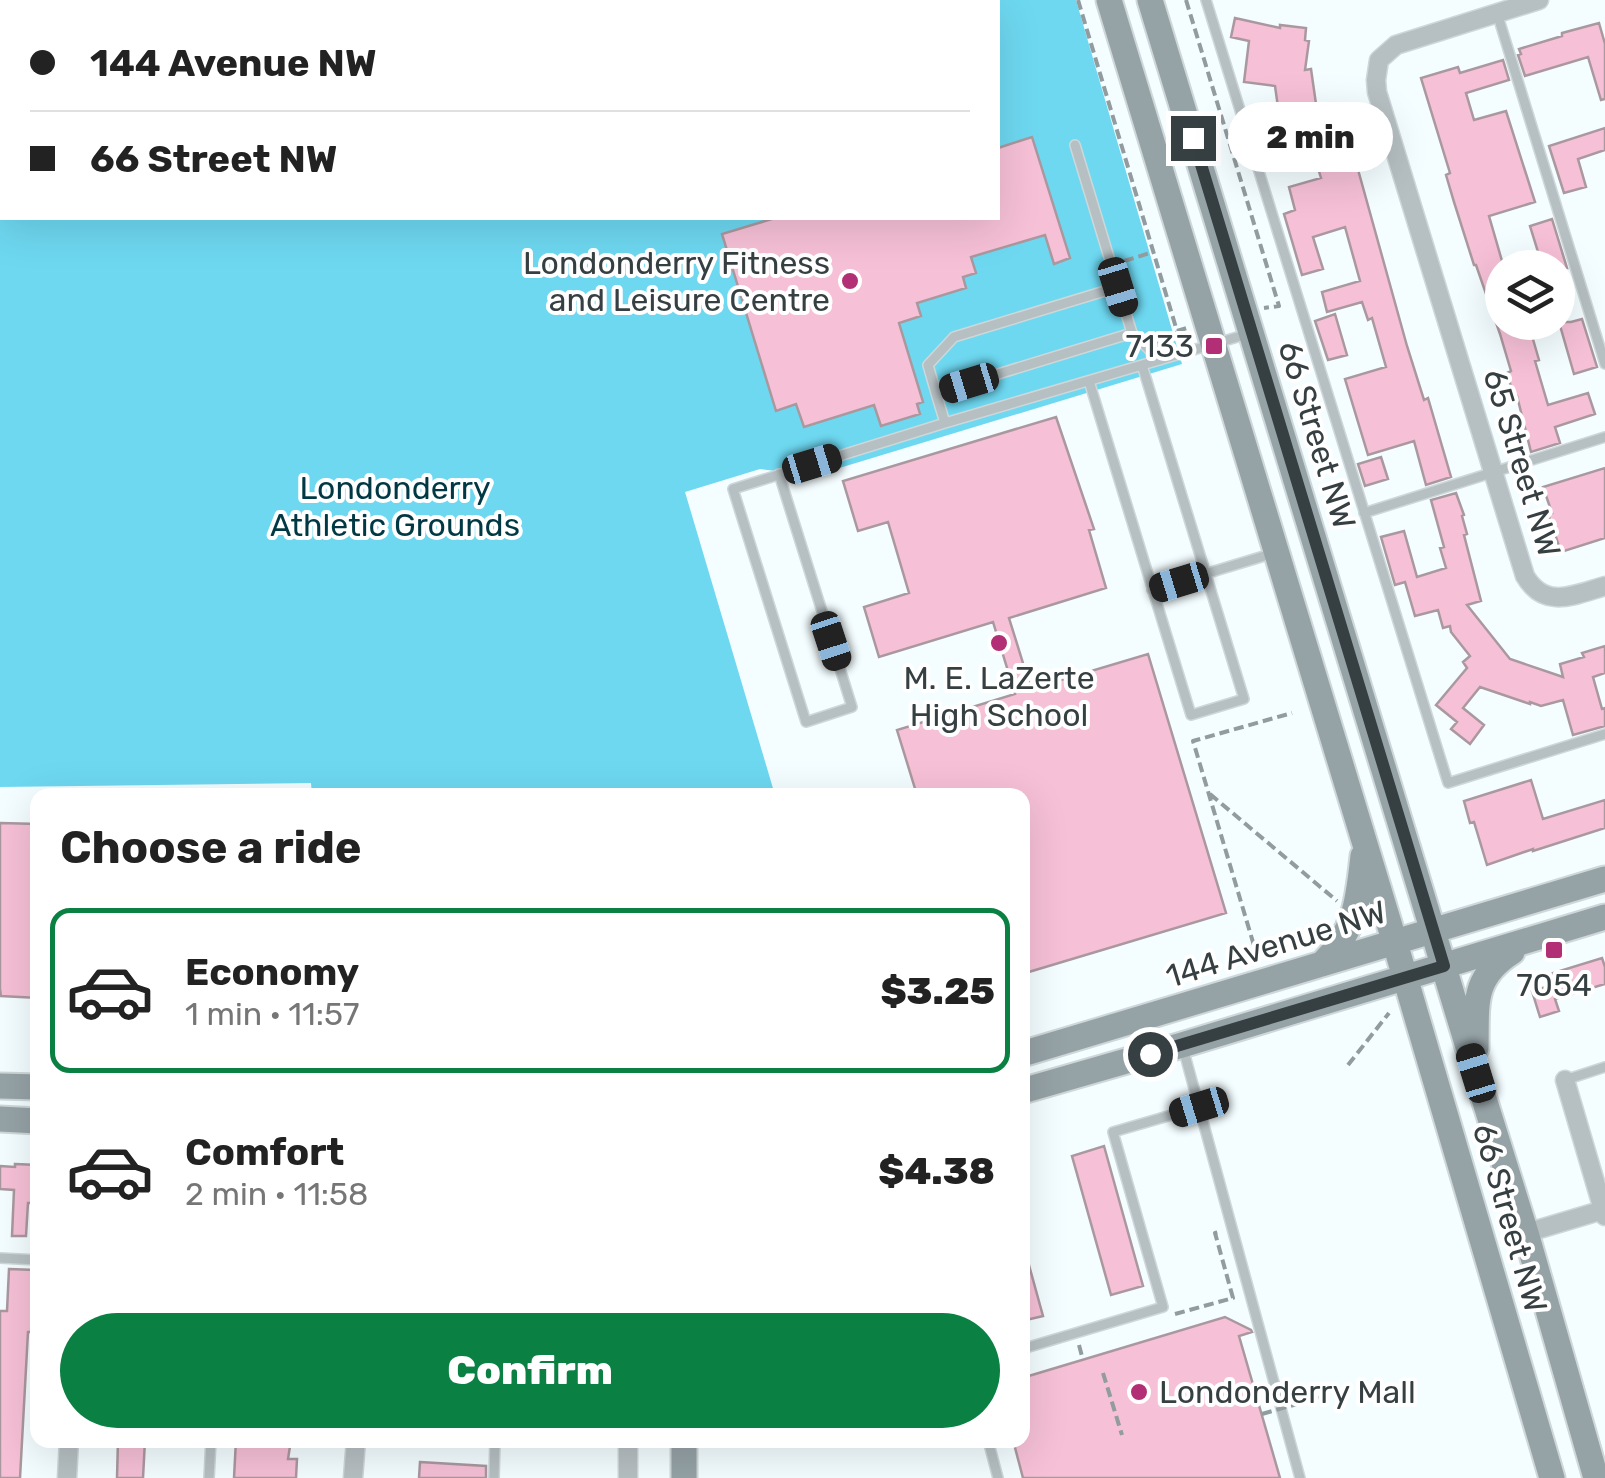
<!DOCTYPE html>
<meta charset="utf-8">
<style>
body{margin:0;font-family:Rubik,sans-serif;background:#f2f2f2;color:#222;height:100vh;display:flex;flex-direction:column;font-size:38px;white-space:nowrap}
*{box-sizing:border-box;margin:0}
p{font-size:32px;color:#767676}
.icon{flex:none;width:55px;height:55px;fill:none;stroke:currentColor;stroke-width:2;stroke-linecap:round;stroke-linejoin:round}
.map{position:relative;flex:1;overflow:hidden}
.sheet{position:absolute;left:30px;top:788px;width:1000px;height:660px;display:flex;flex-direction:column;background:#fff;border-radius:20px;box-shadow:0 10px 40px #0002}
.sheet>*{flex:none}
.guide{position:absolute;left:0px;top:0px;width:1000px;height:220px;box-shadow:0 10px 40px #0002;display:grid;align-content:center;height:220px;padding:0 30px;background:#fff}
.buttons{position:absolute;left:1485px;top:250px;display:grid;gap:20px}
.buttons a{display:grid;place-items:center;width:90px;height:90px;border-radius:50%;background:#fff;box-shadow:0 10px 40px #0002;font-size:50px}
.end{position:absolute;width:45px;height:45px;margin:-22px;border:12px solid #363f41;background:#fff;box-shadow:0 0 0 5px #fff}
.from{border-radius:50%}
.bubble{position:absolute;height:70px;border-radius:35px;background:#fff;box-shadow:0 10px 40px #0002;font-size:32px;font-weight:800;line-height:70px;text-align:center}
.car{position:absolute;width:30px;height:60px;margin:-30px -15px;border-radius:12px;box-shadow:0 0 8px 2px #0007;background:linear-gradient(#222 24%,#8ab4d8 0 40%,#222 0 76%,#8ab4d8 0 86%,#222 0)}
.guide b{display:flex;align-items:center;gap:35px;height:95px;font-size:38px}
.guide b+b{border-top:2px solid #e0e0e0}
.guide i{width:25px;height:25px;background:#222}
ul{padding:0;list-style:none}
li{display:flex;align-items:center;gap:30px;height:165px;margin:0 20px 15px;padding:0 10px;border:5px solid transparent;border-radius:20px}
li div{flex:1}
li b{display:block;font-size:38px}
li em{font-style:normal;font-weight:800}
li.active{border-color:#0b8043}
li>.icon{width:90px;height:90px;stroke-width:1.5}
h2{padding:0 30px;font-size:45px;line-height:120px}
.button{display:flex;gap:20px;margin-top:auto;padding:20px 30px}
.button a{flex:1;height:115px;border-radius:60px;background:#0b8043;color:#fff;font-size:40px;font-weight:800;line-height:115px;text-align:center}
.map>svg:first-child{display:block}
.green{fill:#6ed8f1}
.building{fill:#f6c0d6;stroke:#aa989f;stroke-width:2.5}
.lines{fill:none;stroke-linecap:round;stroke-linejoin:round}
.lane-casing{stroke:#ced7d9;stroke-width:12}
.street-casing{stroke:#ced7d9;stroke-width:21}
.secondary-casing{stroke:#ced7d9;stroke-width:29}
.path{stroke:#929b9d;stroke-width:4;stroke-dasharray:10 5;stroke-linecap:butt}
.lane{stroke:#b6bfc2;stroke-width:9}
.street{stroke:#b6bfc2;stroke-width:18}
.secondary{stroke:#95a2a6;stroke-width:25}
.path-bridge{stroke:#929b9d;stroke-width:4;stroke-dasharray:10 5;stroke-linecap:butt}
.route{stroke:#363f41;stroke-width:12}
.poi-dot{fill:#b22e75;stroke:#fff;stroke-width:4}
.labels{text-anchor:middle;stroke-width:8;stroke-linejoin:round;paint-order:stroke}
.poi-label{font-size:32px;fill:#363f41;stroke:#fff;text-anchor:end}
.street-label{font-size:32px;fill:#363f41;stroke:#fff}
.park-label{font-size:32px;fill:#003944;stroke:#fff}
</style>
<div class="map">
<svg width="1605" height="1478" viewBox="0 0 1605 1478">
<rect width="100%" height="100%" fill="#f4fdff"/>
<path class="green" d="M303,0H1076L1182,364L813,476L760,469L685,492L775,795H312L311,783L0,787V93H2V218H998V2H295Z"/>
<path class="building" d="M1235,18L1280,28V25L1306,28L1305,40L1309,41L1305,70L1311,69L1317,111L1328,107L1342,151L1352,148L1407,346L1424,400L1428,398L1451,477L1426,485L1414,441L1368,455L1345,379L1386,367L1372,318L1368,320L1362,302L1327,312L1322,292L1360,281L1345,227L1313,237L1323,269L1302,275L1284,214L1295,210L1289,187L1321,178L1307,133L1262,140L1259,118L1279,114L1275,86L1244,82L1249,41L1231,37Z
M1599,23L1605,44V99L1601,100L1588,57L1525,76L1518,55L1521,54L1519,49L1562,36V33Z
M1503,60L1509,80L1466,93L1474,120L1506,111L1535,202L1489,216L1502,261V322H1528L1539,360L1535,361L1548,405L1588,393L1595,414L1555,427L1560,443L1531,452L1517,396L1514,397L1507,373L1511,371L1500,334L1476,265H1474L1454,202L1446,175L1450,173L1421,78L1458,67L1460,73Z
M1605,128V150L1578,159L1586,187L1564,193L1549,146Z
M1032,137L1070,258L1054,264L1045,235L971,257L976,273L963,277L966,288L917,303L921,316L899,323L923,402L917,404L920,414L881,426L874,405L804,427L796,404L776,411L722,234L775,218H998V148Z
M1552,219L1567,268H1543L1530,226Z
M1335,314L1347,355L1328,360L1315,321Z
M1582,319L1597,367L1574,374L1559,322H1571Z
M1056,417L1094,529L1089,530L1106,588L1009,618L1031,689L1148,654L1226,913L1022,974V795H917L897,730L1015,694L993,622L879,657L864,607L909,593L888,522L858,531L843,481Z
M1381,457L1388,479L1365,486L1358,464Z
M1605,468V538L1561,552L1548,514L1552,513L1543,487Z
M1456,493L1464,515L1462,516L1467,534L1464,535L1481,601L1467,605L1510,659L1563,677L1560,664L1584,657L1582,653L1605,646V673L1593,677L1602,709L1605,708V726L1573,735L1563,700L1541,706L1530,702V704L1480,687L1463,708L1484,725L1470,744L1451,729L1457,722L1436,705L1467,668L1463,662L1470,656L1451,632L1450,626L1443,628L1438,610L1415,616L1405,582L1395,585L1381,537L1404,531L1417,577L1446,568L1440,548L1444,547L1431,500Z
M1531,780L1543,819L1605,800V828L1533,851V849L1487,865L1474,822L1470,823L1464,801Z
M0,823L38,824V998L1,996L0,989Z
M1602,958L1605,967V984L1555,999L1559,1011L1540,1017L1532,991L1556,984L1553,973Z
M1104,1146L1143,1286L1111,1295L1072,1156Z
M15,1164L38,1165V1203H28L26,1236H12L14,1190L0,1189V1166L15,1167Z
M1022,1258H1027L1043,1316L1022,1321Z
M9,1269L35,1270L31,1332H28L20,1478H0V1311H7Z
M1225,1317L1251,1330L1252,1332L1239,1336L1280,1478H1023L1013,1440H1022V1378Z
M118,1440H145L143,1478H117Z
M236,1440H291L288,1459H297L296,1478H234Z
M420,1462L486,1466V1478H419Z"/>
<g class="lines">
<g class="lane-casing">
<path id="lane" d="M1206,0L1448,783L1605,734
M1497,13L1605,364
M1075,145L1118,287L954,337L928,365L936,393L1132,333
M1118,287L1132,333L1160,360
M1089,381L1191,715L1244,699L1142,365
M936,393L945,423
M779,474L852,707L806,722L733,489L945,423L1251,333
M1364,513L1605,437
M1152,590L1274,553
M1183,1048L1300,1478
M1565,1080L1605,1067
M0,1258L38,1260
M1022,1349L1163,1307L1113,1132L1199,1107
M988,1440L998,1478
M209,1478L211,1440
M494,1478L495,1440"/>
</g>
<g class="street-casing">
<path id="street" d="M1539,0L1396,45L1379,60L1376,80L1377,92L1525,576C1545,610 1574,595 1605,586
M1565,1080L1605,1216
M1526,1233L1603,1210
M67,1478L69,1440
M353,1478L356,1440
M628,1478V1440"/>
</g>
<g class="secondary-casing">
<path id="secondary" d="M1109,0L1395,943L1552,1478
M1150,0L1476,1073L1526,1233L1596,1478
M1322,964C1356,930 1358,901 1363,856
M1476,1048C1477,1005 1471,978 1512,952
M1022,1054L1605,879
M0,1086L38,1087
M1022,1091L1182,1045L1605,917
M0,1119L38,1121
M684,1440V1478"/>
</g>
<path class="path" d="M1078,0L1177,331L1187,328
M1186,0L1279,306L1264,308
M1124,261L1153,252
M1210,794L1337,901
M1258,959L1193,741L1292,713
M1348,1065L1389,1013
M1175,1314L1233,1298L1215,1233L1222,1231
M1079,1345L1083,1360
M1103,1373L1122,1435
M1304,1402L1340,1393"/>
<use href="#lane" class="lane"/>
<use href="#street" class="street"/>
<use href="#secondary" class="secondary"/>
<path class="path-bridge" d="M1262,1414L1304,1402"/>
</g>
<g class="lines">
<path class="route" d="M1150,1054L1444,966L1193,138"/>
</g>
<g class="poi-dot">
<circle cx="850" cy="281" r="10"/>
<rect x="1204" y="336" width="20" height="20" rx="5"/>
<circle cx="999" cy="643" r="10"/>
<rect x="1544" y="940" width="20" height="20" rx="5"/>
<circle cx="1139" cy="1392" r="10"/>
</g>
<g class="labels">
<g class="poi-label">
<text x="830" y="274">Londonderry Fitness<tspan x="830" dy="37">and Leisure Centre</tspan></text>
<text x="1194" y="357">7133</text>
<text x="999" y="689" text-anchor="middle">M. E. LaZerte<tspan x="999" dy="37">High School</tspan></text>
<text x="1554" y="996" text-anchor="middle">7054</text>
<text x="1159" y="1403" text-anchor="start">Londonderry Mall</text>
</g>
<g class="street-label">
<text transform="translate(1317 435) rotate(73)" y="11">66 Street NW</text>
<text transform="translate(1522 463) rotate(73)" y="11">65 Street NW</text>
<text transform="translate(1276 944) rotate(-17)" y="11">144 Avenue NW</text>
<text transform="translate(1510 1218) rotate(74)" y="11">66 Street NW</text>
</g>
<g class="park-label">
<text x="395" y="499">Londonderry<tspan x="395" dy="37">Athletic Grounds</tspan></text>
</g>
</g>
</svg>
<div class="buttons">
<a><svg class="icon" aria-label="layers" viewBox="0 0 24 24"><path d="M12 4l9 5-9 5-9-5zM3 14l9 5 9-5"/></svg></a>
</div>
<i class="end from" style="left:1150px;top:1054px"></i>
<i class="end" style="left:1193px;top:138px"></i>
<div class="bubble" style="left:1228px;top:102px;width:165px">2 min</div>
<i class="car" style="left:1118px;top:287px;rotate:163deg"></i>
<i class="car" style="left:969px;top:383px;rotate:253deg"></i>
<i class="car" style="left:812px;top:464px;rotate:73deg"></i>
<i class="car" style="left:1179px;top:582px;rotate:253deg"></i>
<i class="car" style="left:831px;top:641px;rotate:162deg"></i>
<i class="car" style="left:1476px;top:1073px;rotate:343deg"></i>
<i class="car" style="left:1199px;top:1107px;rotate:253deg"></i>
<div class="guide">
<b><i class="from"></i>144 Avenue NW</b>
<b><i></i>66 Street NW</b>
</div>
<section class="sheet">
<h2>Choose a ride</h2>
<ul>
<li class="active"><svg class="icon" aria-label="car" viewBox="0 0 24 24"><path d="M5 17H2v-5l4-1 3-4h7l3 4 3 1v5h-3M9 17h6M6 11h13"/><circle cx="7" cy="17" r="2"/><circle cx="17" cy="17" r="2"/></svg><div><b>Economy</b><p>1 min · 11:57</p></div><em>$3.25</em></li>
<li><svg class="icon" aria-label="car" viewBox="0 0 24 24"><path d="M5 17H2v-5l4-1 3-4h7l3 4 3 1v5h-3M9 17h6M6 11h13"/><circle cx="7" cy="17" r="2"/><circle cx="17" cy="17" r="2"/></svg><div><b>Comfort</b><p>2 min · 11:58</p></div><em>$4.38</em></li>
</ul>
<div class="button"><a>Confirm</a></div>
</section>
</div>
